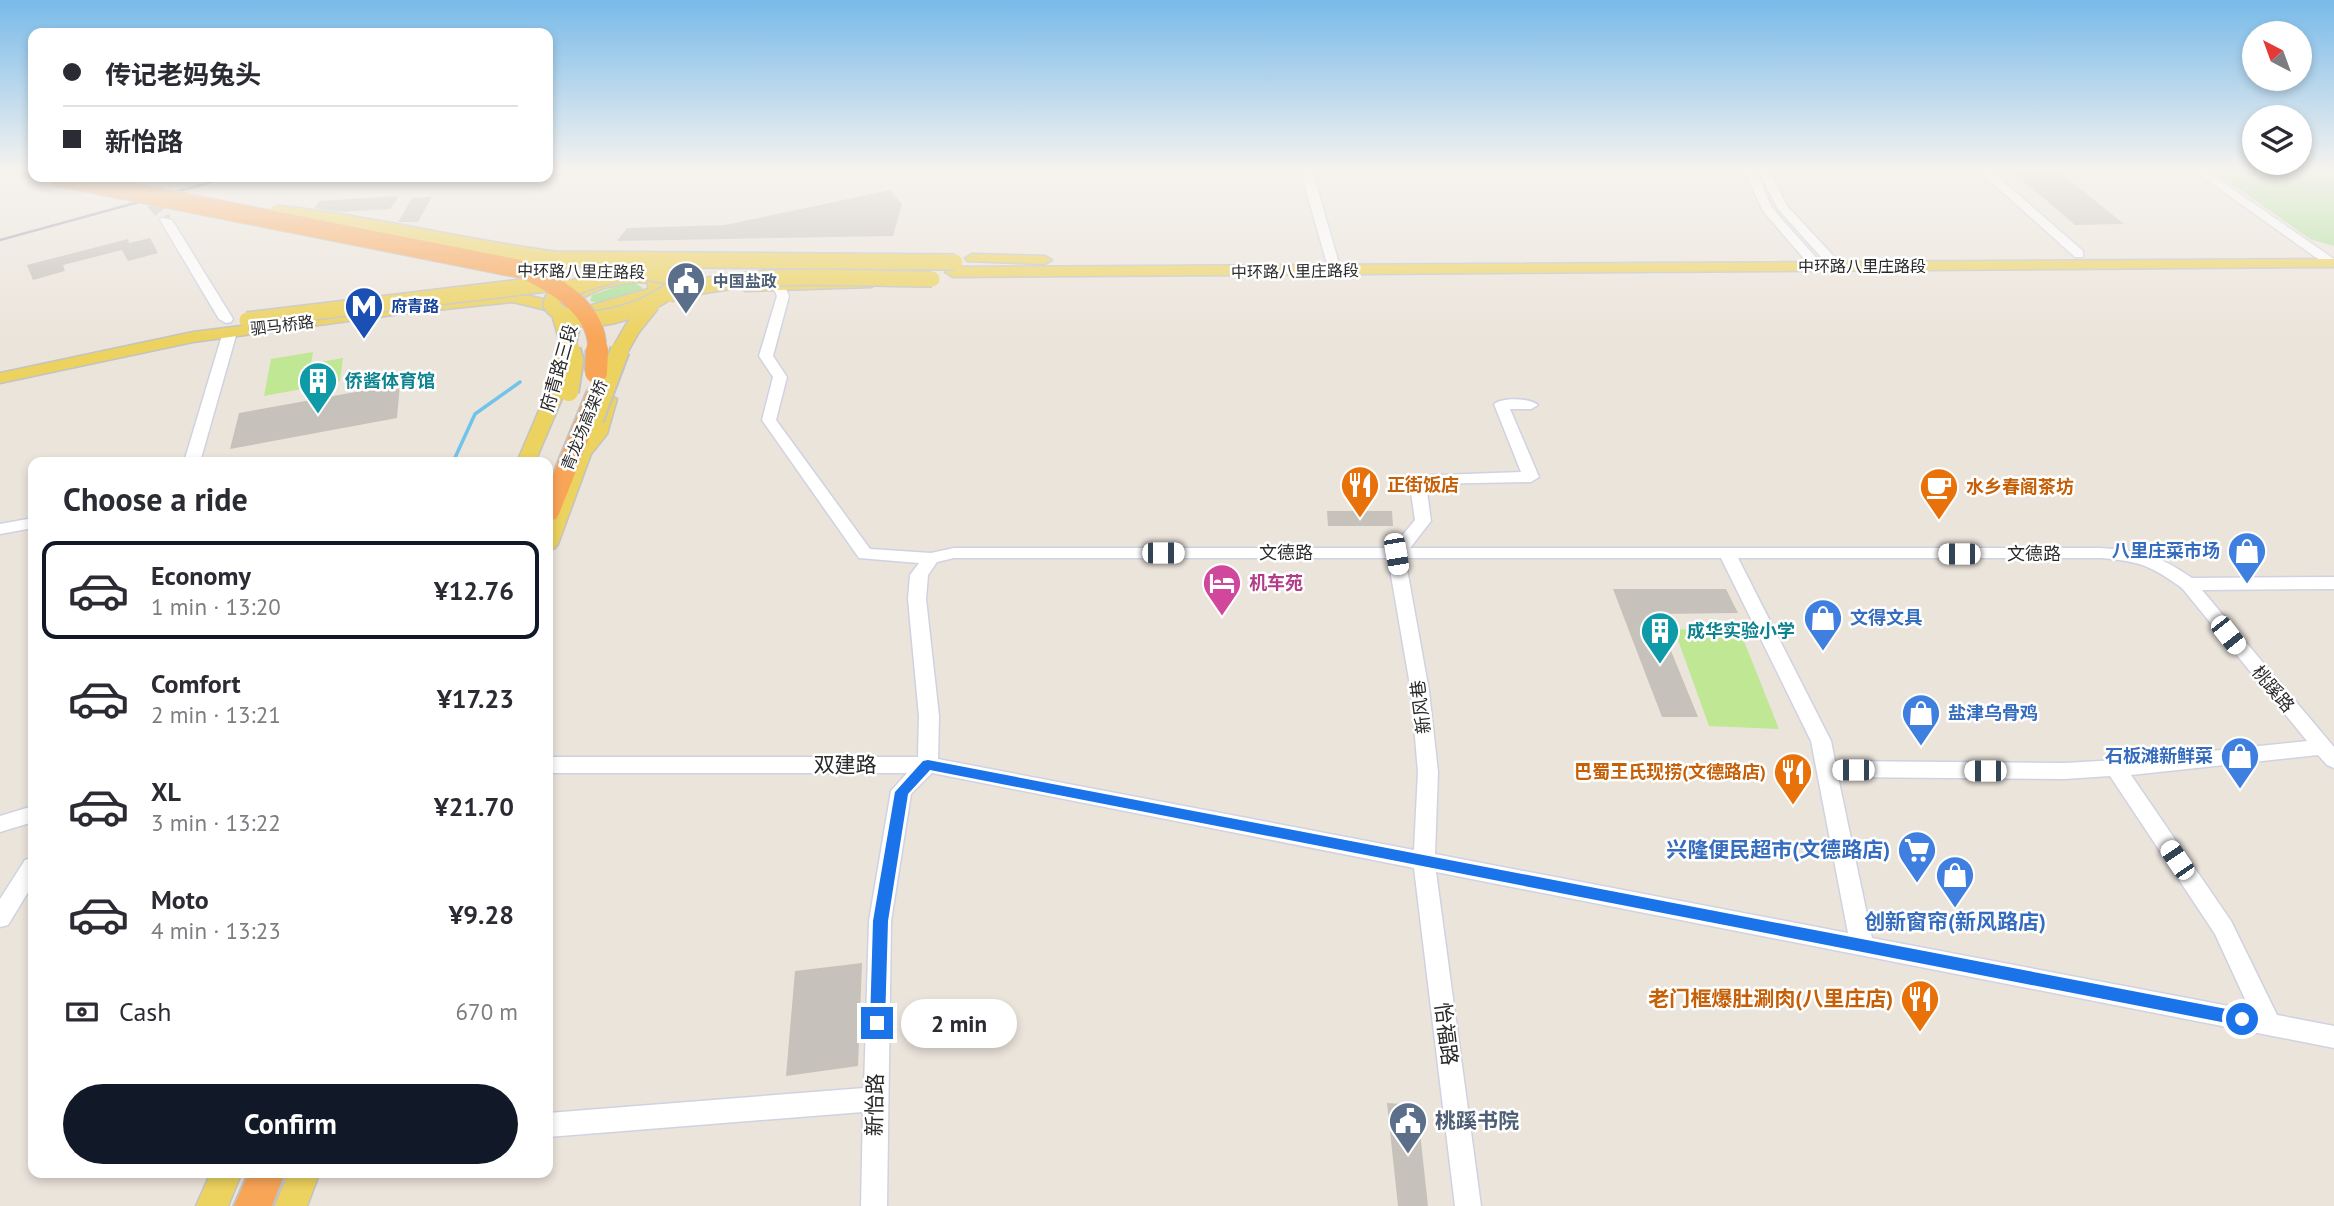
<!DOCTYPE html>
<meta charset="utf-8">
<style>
body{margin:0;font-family:"PT Sans","Noto Sans SC",sans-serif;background:#f7f7f7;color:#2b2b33;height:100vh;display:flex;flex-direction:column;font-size:26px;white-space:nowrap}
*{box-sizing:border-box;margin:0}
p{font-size:23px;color:#7c7c81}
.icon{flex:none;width:38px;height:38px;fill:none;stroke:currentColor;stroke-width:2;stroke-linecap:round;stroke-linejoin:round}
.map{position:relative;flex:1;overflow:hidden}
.drawer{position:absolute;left:28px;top:457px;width:525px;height:721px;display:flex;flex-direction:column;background:#fff;border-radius:14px;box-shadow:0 4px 10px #0003}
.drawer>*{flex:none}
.guide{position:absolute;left:28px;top:28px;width:525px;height:154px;border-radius:14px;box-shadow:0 4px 10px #0003;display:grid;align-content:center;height:154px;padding:0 35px;background:#fff}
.needle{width:46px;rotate:319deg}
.fabs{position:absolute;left:2242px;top:21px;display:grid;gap:14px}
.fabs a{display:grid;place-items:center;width:70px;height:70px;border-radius:50%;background:#fff;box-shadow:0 4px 10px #0003;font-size:35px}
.end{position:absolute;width:32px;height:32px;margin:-16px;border:9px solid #1a73e8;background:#fff;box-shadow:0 0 0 4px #fff}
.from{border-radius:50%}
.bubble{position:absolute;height:49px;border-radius:24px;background:#fff;box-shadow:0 4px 10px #0003;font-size:23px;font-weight:800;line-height:49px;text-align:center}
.car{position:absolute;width:21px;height:42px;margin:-21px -10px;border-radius:9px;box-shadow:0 0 5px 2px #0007;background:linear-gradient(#fff 24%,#345 0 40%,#fff 0 76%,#345 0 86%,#fff 0)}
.guide b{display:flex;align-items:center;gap:24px;height:66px;font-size:26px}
.guide b+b{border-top:2px solid #e1e1e2}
.guide i{width:18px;height:18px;background:#2b2b33}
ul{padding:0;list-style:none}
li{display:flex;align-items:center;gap:21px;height:98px;margin:0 14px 10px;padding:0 21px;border:4px solid transparent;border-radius:14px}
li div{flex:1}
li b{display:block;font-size:26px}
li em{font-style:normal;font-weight:800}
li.active{border-color:#111827}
li>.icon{width:63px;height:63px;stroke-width:1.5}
h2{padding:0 35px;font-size:32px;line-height:84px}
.pay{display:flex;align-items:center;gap:18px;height:77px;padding:0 35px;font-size:26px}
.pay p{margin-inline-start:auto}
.button{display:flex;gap:14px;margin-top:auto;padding:14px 35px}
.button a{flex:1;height:80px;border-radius:42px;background:#111827;color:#fff;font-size:28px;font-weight:800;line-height:80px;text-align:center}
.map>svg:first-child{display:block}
.green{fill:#ade098}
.pitch{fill:#c0e794}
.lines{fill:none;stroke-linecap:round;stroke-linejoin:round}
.stream{stroke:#70c4ea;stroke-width:3.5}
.building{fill:#c6c1ba}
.minor-tunnel{stroke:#c4bfb7;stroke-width:12;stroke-dasharray:12 6;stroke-linecap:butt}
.minor-casing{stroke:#d0d2e1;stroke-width:3}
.major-casing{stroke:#c3c3c3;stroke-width:3}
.highway-casing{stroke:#c3c3c3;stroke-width:4}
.minor{fill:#fff;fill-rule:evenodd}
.major{fill:#ecd25e;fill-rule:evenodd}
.highway{fill:#f9a557;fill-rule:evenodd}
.rail{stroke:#9ea0b3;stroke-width:2.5}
.major-bridge-far1-casing{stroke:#c3c3c3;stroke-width:18;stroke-linecap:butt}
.major-bridge-casing{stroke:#c3c3c3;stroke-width:22;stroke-linecap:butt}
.highway-bridge-far1-casing{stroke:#c3c3c3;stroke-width:20;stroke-linecap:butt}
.highway-bridge-casing{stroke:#c3c3c3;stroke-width:25;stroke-linecap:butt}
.major-bridge-far1{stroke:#ecd25e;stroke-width:15}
.major-bridge{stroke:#ecd25e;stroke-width:18}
.highway-bridge-far1{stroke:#f9a557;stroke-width:18}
.highway-bridge{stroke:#f9a557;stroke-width:22}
.route{fill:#1a73e8}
.labels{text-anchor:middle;stroke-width:5;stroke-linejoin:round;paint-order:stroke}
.far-street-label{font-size:16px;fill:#292929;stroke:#fff}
.far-service-label{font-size:16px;font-weight:bold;fill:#4e5e75;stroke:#fff;text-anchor:start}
.far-transit-label{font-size:16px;font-weight:bold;fill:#164399;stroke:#fff;text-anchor:start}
.street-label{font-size:18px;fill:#292929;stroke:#fff}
.culture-label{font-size:18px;font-weight:bold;fill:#0d838f;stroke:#fff;text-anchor:start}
.food-label{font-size:18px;font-weight:bold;fill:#c56008;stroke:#fff;text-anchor:start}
.shop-label{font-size:18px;font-weight:bold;fill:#366cbe;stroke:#fff;text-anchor:end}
.hotel-label{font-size:18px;font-weight:bold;fill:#b23c85;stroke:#fff;text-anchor:start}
.near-street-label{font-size:21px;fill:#292929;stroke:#fff}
.near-shop-label{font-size:21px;font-weight:bold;fill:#366cbe;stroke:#fff;text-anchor:end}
.near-food-label{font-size:21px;font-weight:bold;fill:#c56008;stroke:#fff;text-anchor:end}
.near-service-label{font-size:21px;font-weight:bold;fill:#4e5e75;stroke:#fff;text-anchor:start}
</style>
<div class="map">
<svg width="2334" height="1206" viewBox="0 0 2334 1206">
<rect width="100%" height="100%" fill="#ebe4db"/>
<path class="green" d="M2212,170H2334V246L2310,239Z
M626,283H635L643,288L641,292L602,304L590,301L592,295Z"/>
<path class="pitch" d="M313,352L307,388L264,396L271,359Z
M343,358L340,381L311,387L315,363Z
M1674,629L1740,631L1779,729L1709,726Z"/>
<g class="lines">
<path class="stream" d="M453,462L475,414L520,382"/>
</g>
<path class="building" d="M2011,170H2057L2124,224L2075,225Z
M890,190L902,204L893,236L617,241L627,228L725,225Z
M399,196L390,209L340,212L314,208L320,201Z
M432,197L418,222H398L412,198Z
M150,238L158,253L128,261L122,250L63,265L65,271L33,280L27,265L128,239L129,243Z
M400,384L397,418L230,449L239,413Z
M1327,511H1392L1393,526H1328Z
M1613,589H1726L1738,613L1656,614L1698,717H1662Z
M862,963L858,1066L786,1076L795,971Z
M1387,1103L1417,1105L1428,1206H1398Z"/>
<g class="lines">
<path class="minor-tunnel" d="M141,189L166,220"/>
<g class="minor-casing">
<path id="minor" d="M1300,170H1312L1338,260L1336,263L1332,264L1326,260Z
M1744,170H1755L1772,208L1821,263V269H1813L1763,211Z
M1758,170H1769L1787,206L1840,263V269H1832L1778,209Z
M1978,170H1990L2083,251V257H2075Z
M2193,170H2205L2334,259V266H2328Z
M162,218L172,220L233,319L231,322L226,323L219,319L160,220Z
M778,281L783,282L789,296L773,356L787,377L776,420L870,549L931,553L954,548H1392L1415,520L1409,479L1411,476L1521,472L1494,404C1503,397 1530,398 1538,405L1531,409H1510L1539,477L1531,482L1426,484L1431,521L1410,548H2100C2141,551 2157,554 2192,578L2334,577V589L2202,590L2334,747V768L2327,765L2318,755L2131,775L2231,921L2277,1015L2334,1026V1048L1436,872L1481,1206H1455L1414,868L932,773L911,794L891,921L887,1206H861L863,1112L548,1137V1113L864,1088L869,921L891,791L907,773H548V757H918L919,716L908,599L910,575L919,563L859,558L762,420L773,377L759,356L777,296L772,285ZM954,558H1388L1411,691L1418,772L1414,850L938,759L939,716L926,599L928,575L937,562ZM1405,558H1721L1811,741L1848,933L1435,854L1438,772L1429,691ZM1738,558H2100C2139,561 2150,565 2182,588L2307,741L2136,759L2064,763L1835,761L1831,741ZM2110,776L2215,934L2250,1010L1872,938L1838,777L2064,779Z
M230,328L237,332L200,462H184L223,332Z
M33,518V528L0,534V524Z
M33,806V822L0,832V816Z
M33,857V884L8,925L0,927V899L25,860Z"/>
</g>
<g class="major-casing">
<path id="major" d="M972,254L1045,256L1052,260L1045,264L967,261L965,258Z
M2334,259V267L953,277L945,272L953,267Z
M516,265L566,266L574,271L566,276L511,273L508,270L511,267Z
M638,272L659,277L665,286L660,295L586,317H575L513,302L408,313L193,342L0,383V373L193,332L513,292L560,303C575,280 613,275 638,272ZM638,282L648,283V289L585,307L575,305C590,289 616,284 638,282Z
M867,279L875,284L872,287L745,291L737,286L745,281Z
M571,326L579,331L564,394L535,462H517L546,394L563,331Z
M608,394L617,399L607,434L591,454L558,544L555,548L548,550V519L573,453L589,433L599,399Z
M211,1172H242L228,1206H196Z
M289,1172H320L307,1206H275Z"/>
</g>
<g class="highway-casing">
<path id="highway" d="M14,170H33V177L17,173Z
M597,386L604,388L607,392L559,514L556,519L548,521V487L587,392L590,388Z
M249,1172H285L272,1206H234Z"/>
</g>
<use href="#minor" class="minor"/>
<use href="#major" class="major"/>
<use href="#highway" class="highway"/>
<path class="rail" d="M0,240L230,177"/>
<g class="major-bridge-far1-casing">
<path id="major-bridge-far1" d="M276,213C370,223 461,247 554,259L955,262
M637,270C607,275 579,283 553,298L551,305C575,336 652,309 675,286L670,276L640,271
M669,294C753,269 845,279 932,279
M560,316L571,352
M247,320L563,282
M619,352L632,329L652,304"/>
</g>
<g class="major-bridge-casing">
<path id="major-bridge" d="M569,392L574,360L571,350
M594,419L620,350"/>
</g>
<g class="highway-bridge-far1-casing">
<path id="highway-bridge-far1" d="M57,177L525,270C558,286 600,311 597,352"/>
</g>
<g class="highway-bridge-casing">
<path id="highway-bridge" d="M596,372L597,350"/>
</g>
<use href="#major-bridge-far1" class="major-bridge-far1"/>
<use href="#major-bridge" class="major-bridge"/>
<use href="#highway-bridge-far1" class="highway-bridge-far1"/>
<use href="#highway-bridge" class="highway-bridge"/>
</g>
<linearGradient id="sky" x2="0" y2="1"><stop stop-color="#78bae9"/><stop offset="0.5" stop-color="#f6f3ef"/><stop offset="1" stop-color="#f6f3ef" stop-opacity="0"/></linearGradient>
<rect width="2334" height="339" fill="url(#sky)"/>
<path class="route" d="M928,760L2242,1012L2247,1014L2249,1019L2247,1024L2242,1026L930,770L908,794L888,921L885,1023L883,1028L877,1030L872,1028L870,1023L873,921L895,792L923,761Z"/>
<defs>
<g id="civic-pin" transform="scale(2.0125)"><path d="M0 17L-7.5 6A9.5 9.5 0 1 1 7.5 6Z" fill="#5c6f8a" stroke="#fff"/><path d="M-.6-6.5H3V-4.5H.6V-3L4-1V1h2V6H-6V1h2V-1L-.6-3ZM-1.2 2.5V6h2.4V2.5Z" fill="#fff"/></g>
<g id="metro-pin" transform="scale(2.0125)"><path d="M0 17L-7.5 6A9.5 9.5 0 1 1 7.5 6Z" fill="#1a4fb4" stroke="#fff"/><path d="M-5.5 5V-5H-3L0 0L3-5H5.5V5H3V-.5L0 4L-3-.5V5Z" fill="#fff"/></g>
<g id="building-pin" transform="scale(2.0125)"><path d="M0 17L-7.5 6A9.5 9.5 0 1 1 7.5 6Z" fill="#0f9aa8" stroke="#fff"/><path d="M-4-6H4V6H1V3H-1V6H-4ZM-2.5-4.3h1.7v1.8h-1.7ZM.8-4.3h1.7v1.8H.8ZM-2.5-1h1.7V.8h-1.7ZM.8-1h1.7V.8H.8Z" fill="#fff"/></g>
<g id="restaurant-pin" transform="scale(2.0125)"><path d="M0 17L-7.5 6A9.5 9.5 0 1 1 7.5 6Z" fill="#e8710a" stroke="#fff"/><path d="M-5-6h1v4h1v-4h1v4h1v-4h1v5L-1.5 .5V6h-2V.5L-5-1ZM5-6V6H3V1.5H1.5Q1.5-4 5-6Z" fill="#fff"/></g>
<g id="cafe-pin" transform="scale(2.0125)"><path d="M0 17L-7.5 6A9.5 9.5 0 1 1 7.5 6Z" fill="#e8710a" stroke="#fff"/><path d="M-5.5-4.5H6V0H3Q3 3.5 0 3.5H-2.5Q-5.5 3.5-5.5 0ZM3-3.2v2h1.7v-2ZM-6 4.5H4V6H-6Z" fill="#fff"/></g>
<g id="shop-pin" transform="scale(2.0125)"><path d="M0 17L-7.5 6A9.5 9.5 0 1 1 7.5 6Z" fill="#3f7fe0" stroke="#fff"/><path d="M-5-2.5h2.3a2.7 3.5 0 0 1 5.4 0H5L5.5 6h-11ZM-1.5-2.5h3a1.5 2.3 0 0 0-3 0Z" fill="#fff"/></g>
<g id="hotel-pin" transform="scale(2.0125)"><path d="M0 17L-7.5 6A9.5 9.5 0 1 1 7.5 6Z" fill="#d1479c" stroke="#fff"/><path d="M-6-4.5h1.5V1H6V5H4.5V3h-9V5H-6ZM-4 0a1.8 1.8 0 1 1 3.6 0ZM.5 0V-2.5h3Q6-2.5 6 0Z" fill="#fff"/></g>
<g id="supermarket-pin" transform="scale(2.0125)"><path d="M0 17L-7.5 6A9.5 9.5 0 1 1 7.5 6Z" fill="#3f7fe0" stroke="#fff"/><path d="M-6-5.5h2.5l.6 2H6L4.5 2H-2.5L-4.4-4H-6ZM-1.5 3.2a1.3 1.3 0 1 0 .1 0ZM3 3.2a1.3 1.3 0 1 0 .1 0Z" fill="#fff"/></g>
</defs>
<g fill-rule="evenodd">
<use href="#civic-pin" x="686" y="281"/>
<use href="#metro-pin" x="364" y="306"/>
<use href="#building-pin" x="318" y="381"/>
<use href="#restaurant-pin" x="1360" y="485"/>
<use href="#cafe-pin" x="1939" y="487"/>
<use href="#shop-pin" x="2247" y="551"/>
<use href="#hotel-pin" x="1222" y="583"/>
<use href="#shop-pin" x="1823" y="618"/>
<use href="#building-pin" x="1660" y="631"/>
<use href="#shop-pin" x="1921" y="713"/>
<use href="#shop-pin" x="2240" y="756"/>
<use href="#restaurant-pin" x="1793" y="772"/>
<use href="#supermarket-pin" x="1917" y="850"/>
<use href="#shop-pin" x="1955" y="875"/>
<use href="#restaurant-pin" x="1920" y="999"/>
<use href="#civic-pin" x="1408" y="1121"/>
</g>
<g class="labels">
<g class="far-street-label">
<text x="1862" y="272">中环路八里庄路段</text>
<text transform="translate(581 271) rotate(1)" y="6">中环路八里庄路段</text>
<text transform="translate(1295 271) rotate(-1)" y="6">中环路八里庄路段</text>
<text transform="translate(282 325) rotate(-7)" y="6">驷马桥路</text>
<text transform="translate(584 425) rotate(-68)" y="6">青龙场高架桥</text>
</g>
<g class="far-service-label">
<text x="713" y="287">中国盐政</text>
</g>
<g class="far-transit-label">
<text x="391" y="312">府青路</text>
</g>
<g class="street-label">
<text transform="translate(559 368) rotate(-74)" y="6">府青路三段</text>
<text x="1286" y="559">文德路</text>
<text x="2034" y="560">文德路</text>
<text transform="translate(2273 689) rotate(50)" y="6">桃蹊路</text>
<text transform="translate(1421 707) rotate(-97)" y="6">新风巷</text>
</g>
<g class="culture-label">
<text x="345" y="387">侨酱体育馆</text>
<text x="1687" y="637">成华实验小学</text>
</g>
<g class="food-label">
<text x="1387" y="491">正街饭店</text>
<text x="1966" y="493">水乡春阁茶坊</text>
<text x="1766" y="778" text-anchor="end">巴蜀王氏现捞(文德路店)</text>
</g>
<g class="shop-label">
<text x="2220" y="557">八里庄菜市场</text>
<text x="1850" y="624" text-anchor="start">文得文具</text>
<text x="1948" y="719" text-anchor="start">盐津乌骨鸡</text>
<text x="2213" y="762">石板滩新鲜菜</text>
</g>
<g class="hotel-label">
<text x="1249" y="589">机车苑</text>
</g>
<g class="near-street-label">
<text x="845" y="772">双建路</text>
<text transform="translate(1446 1034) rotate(83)" y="7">怡福路</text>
<text transform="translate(875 1105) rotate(-89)" y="7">新怡路</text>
</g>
<g class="near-shop-label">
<text x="1890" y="857">兴隆便民超市(文德路店)</text>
<text x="1955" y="929" text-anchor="middle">创新窗帘(新风路店)</text>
</g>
<g class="near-food-label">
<text x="1893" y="1006">老门框爆肚涮肉(八里庄店)</text>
</g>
<g class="near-service-label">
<text x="1435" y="1128">桃蹊书院</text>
</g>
</g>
</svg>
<div class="fabs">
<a><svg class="needle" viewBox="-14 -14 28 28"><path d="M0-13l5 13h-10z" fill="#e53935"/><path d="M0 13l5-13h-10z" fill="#7c7c81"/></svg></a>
<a><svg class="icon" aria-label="layers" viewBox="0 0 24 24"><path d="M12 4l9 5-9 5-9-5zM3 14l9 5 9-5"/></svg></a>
</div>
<i class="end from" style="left:2242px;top:1019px"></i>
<i class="end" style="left:877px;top:1023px"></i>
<div class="bubble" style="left:901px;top:999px;width:116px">2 min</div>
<i class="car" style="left:1163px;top:553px;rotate:90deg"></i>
<i class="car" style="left:1396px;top:554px;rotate:170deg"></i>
<i class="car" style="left:1959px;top:554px;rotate:270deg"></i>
<i class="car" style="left:2228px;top:635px;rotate:142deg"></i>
<i class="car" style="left:1853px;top:770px;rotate:270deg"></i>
<i class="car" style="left:1985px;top:771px;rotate:270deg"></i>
<i class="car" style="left:2177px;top:860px;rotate:326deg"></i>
<div class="guide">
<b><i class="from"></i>传记老妈兔头</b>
<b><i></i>新怡路</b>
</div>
<section class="drawer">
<h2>Choose a ride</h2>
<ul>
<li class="active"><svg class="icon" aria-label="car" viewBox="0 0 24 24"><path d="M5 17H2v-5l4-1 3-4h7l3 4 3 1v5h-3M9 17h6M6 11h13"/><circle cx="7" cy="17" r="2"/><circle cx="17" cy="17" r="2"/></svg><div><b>Economy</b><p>1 min · 13:20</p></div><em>¥12.76</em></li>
<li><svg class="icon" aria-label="car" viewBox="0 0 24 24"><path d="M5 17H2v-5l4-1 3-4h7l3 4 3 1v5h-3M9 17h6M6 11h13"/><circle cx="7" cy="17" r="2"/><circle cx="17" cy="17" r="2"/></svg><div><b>Comfort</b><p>2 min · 13:21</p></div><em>¥17.23</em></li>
<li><svg class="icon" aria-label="car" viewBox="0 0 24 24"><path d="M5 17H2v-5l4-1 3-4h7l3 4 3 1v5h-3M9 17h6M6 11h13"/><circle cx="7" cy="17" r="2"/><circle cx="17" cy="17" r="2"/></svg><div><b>XL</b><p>3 min · 13:22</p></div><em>¥21.70</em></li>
<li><svg class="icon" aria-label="car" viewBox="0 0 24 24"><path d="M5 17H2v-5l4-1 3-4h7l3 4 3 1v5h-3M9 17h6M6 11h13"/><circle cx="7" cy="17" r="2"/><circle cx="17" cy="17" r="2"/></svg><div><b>Moto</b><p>4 min · 13:23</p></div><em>¥9.28</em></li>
</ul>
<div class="pay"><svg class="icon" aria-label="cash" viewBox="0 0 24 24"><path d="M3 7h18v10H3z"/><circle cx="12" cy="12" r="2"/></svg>Cash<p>670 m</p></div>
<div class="button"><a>Confirm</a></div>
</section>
</div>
